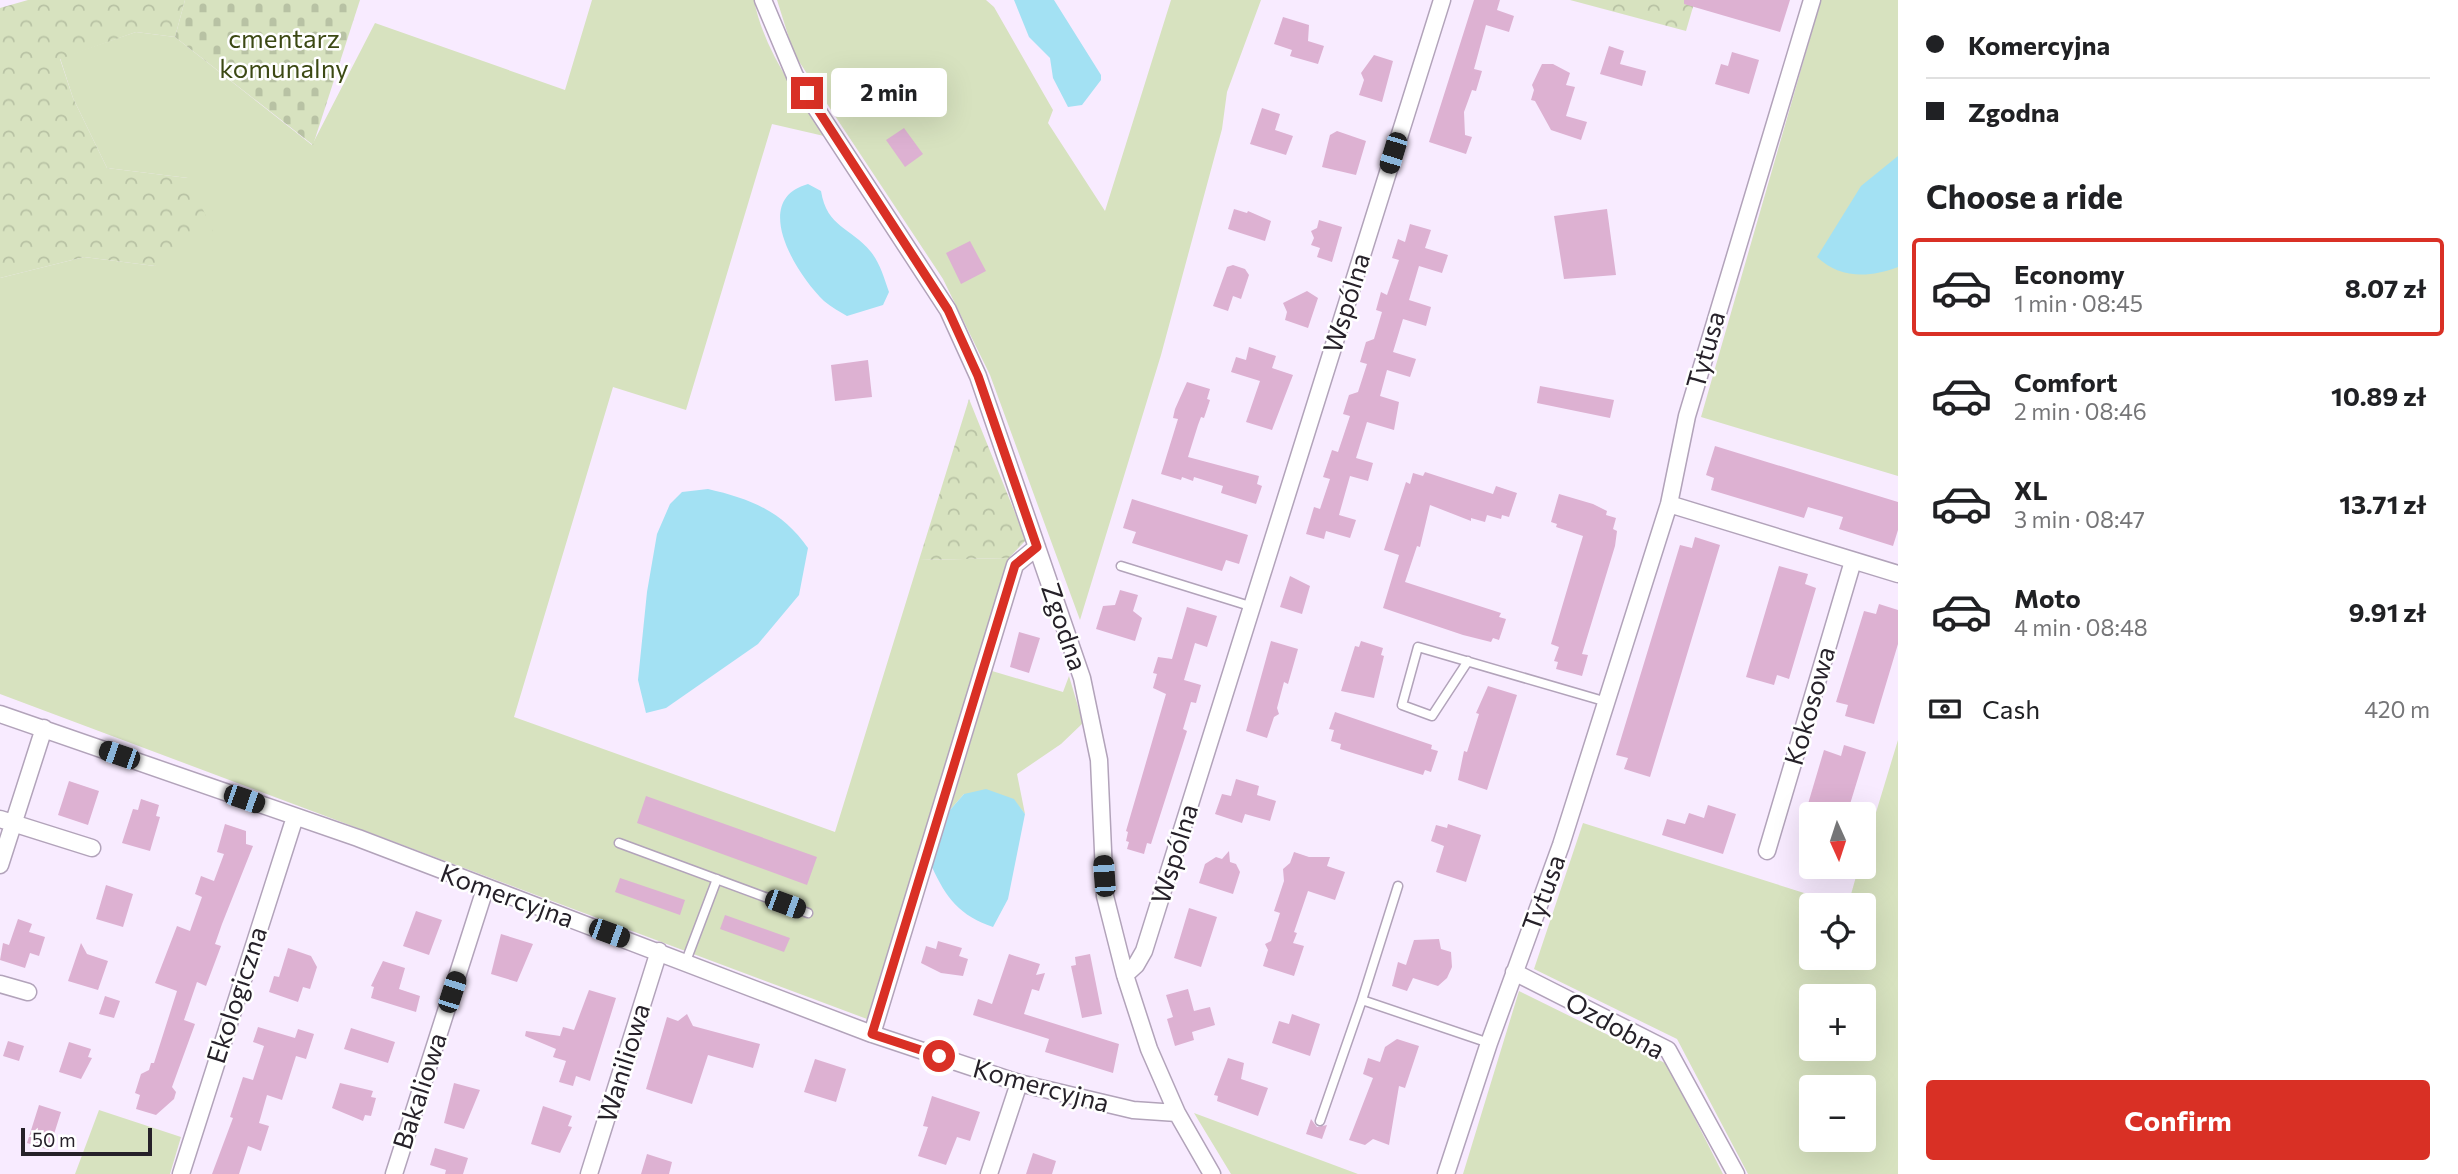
<!DOCTYPE html>
<meta charset="utf-8">
<style>
body{margin:0;font-family:Commissioner,sans-serif;background:#f6f6f6;color:#202124;height:100vh;display:flex;flex-direction:column;font-size:26px;white-space:nowrap}
*{box-sizing:border-box;margin:0}
p{font-size:23px;color:#757577}
.icon{flex:none;width:38px;height:38px;fill:none;stroke:currentColor;stroke-width:2;stroke-linecap:round;stroke-linejoin:round}
.map{position:relative;flex:1;overflow:hidden}
.side{display:flex;flex-direction:column;background:#fff;width:560px}
.side>*{flex:none}
.hud{display:grid;align-content:center;height:154px;padding:0 28px;background:#fff}
.needle{width:46px;rotate:177deg}
.tools{position:absolute;left:1799px;top:802px;display:grid;gap:14px}
.tools a{display:grid;place-items:center;width:77px;height:77px;border-radius:7px;background:#fff;box-shadow:0 7px 28px #0002;font-size:35px}
.scale{position:absolute;left:21px;bottom:18px;width:131px;box-sizing:border-box;padding-left:7px;border:4px solid #262129;border-top:0;font-size:19px;line-height:24px;white-space:nowrap;color:#262129;-webkit-text-stroke:5px #fff;paint-order:stroke}
.end{position:absolute;width:32px;height:32px;margin:-16px;border:9px solid #d93025;background:#fff;box-shadow:0 0 0 4px #fff}
.from{border-radius:50%}
.bubble{position:absolute;height:49px;border-radius:7px;background:#fff;box-shadow:0 7px 28px #0002;font-size:23px;font-weight:700;line-height:49px;text-align:center}
.car{position:absolute;width:21px;height:42px;margin:-21px -10px;border-radius:9px;box-shadow:0 0 5px 2px #0007;background:linear-gradient(#222 24%,#8ab4d8 0 40%,#222 0 76%,#8ab4d8 0 86%,#222 0)}
.hud b{display:flex;align-items:center;gap:24px;height:66px;font-size:26px}
.hud b+b{border-top:2px solid #e0e0e0}
.hud i{width:18px;height:18px;background:#202124}
ul{padding:0;list-style:none}
li{display:flex;align-items:center;gap:21px;height:98px;margin:0 14px 10px;padding:0 14px;border:4px solid transparent;border-radius:7px}
li div{flex:1}
li b{display:block;font-size:26px}
li em{font-style:normal;font-weight:700}
li.active{border-color:#d93025}
li>.icon{width:63px;height:63px;stroke-width:1.5}
h2{padding:0 28px;font-size:32px;line-height:84px}
.pay{display:flex;align-items:center;gap:18px;height:77px;padding:0 28px;font-size:26px}
.pay p{margin-inline-start:auto}
.cta{display:flex;gap:14px;margin-top:auto;padding:14px 28px}
.cta a{flex:1;height:80px;border-radius:7px;background:#d93025;color:#fff;font-size:28px;font-weight:700;line-height:80px;text-align:center}
main{display:flex;flex:1;min-height:0}
.map>svg:first-child{display:block}
.green{fill:#d7e2bf;fill-rule:evenodd}
.forest{fill:url(#forest-crowns)}
.cemetery{fill:url(#cemetery-stones)}
.water{fill:#a3e1f3}
.building{fill:#ddb1d2}
.lines{fill:none;stroke-linecap:round;stroke-linejoin:round}
.lane-casing{stroke:#b2a3ba;stroke-width:11}
.street-casing{stroke:#b2a3ba;stroke-width:19}
.lane{stroke:#fff;stroke-width:8}
.street{stroke:#fff;stroke-width:16}
.route{stroke:#d93025;stroke-width:9}
.labels{text-anchor:middle;stroke-width:5;stroke-linejoin:round;paint-order:stroke}
.park-label{font-size:26px;fill:#3c4914;stroke:#fff}
.street-label{font-size:26px;fill:#262129;stroke:#fff}
</style>
<main>
<div class="map">
<svg width="1898" height="1174" viewBox="0 0 1898 1174">
<defs>
<pattern id="forest-crowns" width="20" height="18" patternUnits="userSpaceOnUse" patternTransform="scale(1.75)"><rect width="20" height="18" fill="#d7e2bf"/><path d="M2 6a3 3 0 1 1 6 0M12 15a3 3 0 1 1 6 0" fill="none" stroke="#b8c2a4"/></pattern>
<pattern id="cemetery-stones" width="16" height="16" patternUnits="userSpaceOnUse" patternTransform="scale(1.75)"><rect width="16" height="16" fill="#d7e2bf"/><path d="M2 7V4a2 2 0 0 1 4 0v3zM10 15v-3a2 2 0 0 1 4 0v3z" fill="#b8c2a4"/></pattern>
</defs>
<rect width="100%" height="100%" fill="#f8ebff"/>
<path class="green" d="M592,0H754C764,51 797,94 824,136L772,124L686,410L613,387L514,717L835,832L919,560L1009,558L867,1019L0,694V278L84,257L155,266L188,178L107,168L73,98L60,58L136,32L175,37L312,145L375,23L565,90Z
M777,0H986L994,7L1053,110L1048,123L1105,211L1171,0H1261L1227,92L1222,129L1161,355L1080,620L990,375L943,279L794,54Z
M1821,0H1898V476L1701,417Z
M992,671L1063,692L1069,676L1083,723L1061,744L1017,774L1025,814L1013,799L964,794L950,810Z
M1898,740V1174H1748L1677,1039L1534,969L1583,823L1842,905H1811V957H1864V905H1848L1859,866H1864V852ZM1811,996H1864V1048H1811ZM1811,1087H1864V1139H1811Z
M1519,991L1667,1064L1723,1174H1463Z
M99,1110L181,1137L170,1174H75Z
M1194,1113L1358,1174H1231Z"/>
<path class="forest" d="M28,0H185L175,37L136,32L60,59L73,98L107,168L188,178L213,231L155,266L84,257L0,278V8Z
M1570,0H1695L1686,31Z
M969,399L1026,540L1009,558L919,560Z"/>
<path class="cemetery" d="M185,0H360L313,145L175,37Z"/>
<path class="water" d="M1014,0H1054L1101,75V80L1082,105L1068,107L1053,78L1050,58L1029,37Z
M1898,156V267C1869,278 1840,279 1817,257L1861,186Z
M808,184L821,191C827,228 851,227 871,252C880,263 884,278 889,292L883,305L847,316C840,312 831,307 824,301C796,274 750,200 808,184Z
M708,489C751,499 782,511 808,548L799,595L758,644L666,708L646,713L638,680L647,592L657,534L670,504L682,492Z
M986,789L1014,799L1025,814L1008,899L993,927C960,916 946,898 932,867L950,810L964,794Z"/>
<path class="building" d="M1474,0H1500L1497,10L1514,16L1509,32L1486,25L1474,69L1482,71L1476,91L1472,90L1464,112L1465,135L1472,137L1466,154L1429,142Z
M1684,0H1790L1780,32L1684,4Z
M1283,17L1309,25L1308,41L1324,46L1318,64L1290,56L1292,50L1274,44Z
M1609,46L1624,51L1620,64L1646,71L1642,86L1600,74Z
M1732,52L1759,60L1749,94L1715,84L1721,64L1728,66Z
M1374,55L1393,61L1382,102L1359,95L1364,80L1361,73Z
M1542,64H1553L1570,73L1566,85L1575,87L1566,116L1587,122L1581,140L1551,130L1535,101L1531,100L1534,90L1532,85Z
M1262,108L1280,114L1275,130L1293,136L1286,155L1250,144Z
M904,128L923,154L905,167L886,140Z
M1337,131L1366,141L1356,175L1322,167L1330,135Z
M1234,209L1247,213L1248,211L1271,221L1265,241L1228,229Z
M1607,209L1616,275L1564,279L1554,216Z
M1319,220L1342,227L1332,262L1317,257L1320,248L1311,245L1314,238L1311,231L1317,228Z
M1410,224L1431,230L1425,248L1448,255L1442,273L1419,266L1409,300L1431,307L1426,326L1403,319L1393,352L1416,359L1410,377L1387,370L1380,396L1399,402L1394,430L1367,422L1356,458L1373,463L1368,481L1350,476L1339,515L1356,520L1350,538L1326,531L1324,539L1306,534L1314,507L1320,509L1330,479L1323,477L1332,450L1338,452L1350,416L1343,414L1349,395L1358,392L1367,364L1360,362L1366,342L1374,339L1382,312L1376,310L1381,292L1387,295L1399,260L1392,258L1398,239L1405,242Z
M970,241L986,271L961,284L946,253Z
M1233,265L1245,269L1249,275L1241,299L1233,296L1228,311L1213,306L1227,267Z
M1307,291L1318,298L1308,328L1285,320L1287,312L1283,303Z
M1249,347L1276,356L1272,368L1293,375L1272,430L1246,422L1260,381L1231,372L1236,357L1246,360Z
M868,360L872,397L835,401L831,365Z
M1187,382L1210,389L1207,399L1210,400L1204,418L1201,417L1198,425L1188,457L1259,476L1257,484L1262,486L1256,504L1221,493L1223,486L1194,477L1193,481L1182,477L1181,480L1161,474L1178,419L1173,418L1175,409Z
M1540,386L1614,400L1610,418L1537,403Z
M1715,446L1898,502V530L1893,546L1839,529L1843,517L1808,507L1804,518L1711,490L1714,478L1706,475Z
M1425,472L1493,494L1496,486L1517,493L1509,517L1502,515L1501,519L1487,515L1485,522L1471,518V521L1430,505L1420,547L1417,546L1405,582L1501,613L1499,617L1506,619L1499,640L1493,638L1491,642L1463,635L1383,608L1399,555L1384,550L1406,482L1410,484L1413,473L1423,476Z
M1559,494L1593,504L1607,511L1606,515L1616,518L1613,529L1617,531L1615,546L1582,654L1588,655L1582,676L1556,669L1558,662L1554,661L1559,647L1551,644L1583,536L1556,527L1557,524L1551,522Z
M1132,499L1248,535L1239,564L1226,560L1222,571L1132,543L1136,532L1123,528Z
M1695,537L1720,545L1650,777L1624,769L1628,758L1616,755L1680,545L1692,548Z
M1779,566L1808,574L1805,584L1816,588L1789,679L1777,675L1774,685L1746,677Z
M1290,576L1310,586L1302,614L1280,607Z
M1120,590L1138,595L1133,611L1142,618L1135,641L1096,629L1103,606L1115,605Z
M1879,604L1898,610V644L1874,724L1845,716L1848,705L1836,702L1864,611L1876,614Z
M1187,607L1217,616L1207,647L1195,643L1184,680L1201,685L1196,703L1191,702L1183,729L1187,731L1151,844L1147,843L1144,854L1127,849L1129,842L1126,841L1128,832L1126,831L1166,694L1153,688L1157,674L1153,673L1158,657L1172,659Z
M1019,632L1040,638L1029,673L1010,667Z
M1271,641L1298,649L1288,684L1284,682L1277,708L1279,714L1274,717L1267,738L1246,731Z
M1361,641L1383,648L1381,655L1384,656L1374,698L1341,691L1355,646L1359,647Z
M1488,686L1517,695L1487,790L1458,780L1464,751L1467,752L1479,714L1476,713Z
M1335,712L1432,745L1431,749L1438,751L1431,772L1425,770L1423,775L1340,749L1341,744L1331,741L1334,730L1329,729Z
M1844,745L1866,752L1847,814H1805L1824,750L1841,756Z
M1236,779L1259,786L1257,795L1276,801L1270,821L1245,814L1242,823L1215,814L1222,794L1231,796Z
M69,781L99,791L88,825L58,815Z
M646,796L817,857L807,885L637,823Z
M141,799L159,805L156,816L160,817L150,851L122,843L133,809L138,810Z
M1708,805L1736,814L1723,854L1662,835L1667,819L1685,824L1689,813L1704,818Z
M225,824L246,831V844L253,846L222,924L215,944L221,946L206,986L197,982L184,1020L195,1024L172,1087L176,1092L174,1099L156,1115L136,1109L140,1095L135,1093L141,1074L149,1070L151,1063H154L177,991L155,983L177,926L190,931L202,897L195,894L201,876L214,881L224,854L217,852Z
M1448,824L1481,835L1466,882L1436,872L1444,846L1431,841L1436,825L1447,828Z
M1229,851L1230,862L1236,864L1240,872L1233,894L1199,883L1205,864L1216,857L1222,859Z
M1294,852L1309,857H1330L1327,866L1345,872L1335,900L1308,891L1294,932L1297,933L1293,943L1304,946L1294,976L1263,966L1268,950L1265,944L1271,941L1280,913L1274,911L1284,881L1283,869L1290,863Z
M620,878L685,900L680,915L615,892Z
M106,885L133,894L123,927L96,919Z
M1189,908L1217,917L1201,967L1174,958Z
M416,911L442,920L429,955L403,946Z
M725,915L790,938L784,952L720,929Z
M18,919L32,924L29,932L45,937L39,956L30,953L25,968L0,960L3,943L9,945Z
M501,934L533,944L517,982L491,974Z
M1439,939L1441,949L1451,952L1452,967L1447,978L1438,986L1413,978L1407,991L1392,986L1398,962L1406,965L1414,940Z
M938,941L962,948L959,956L968,959L963,976L941,973L921,963L926,946L936,949Z
M81,943L87,954L108,961L98,990L68,981Z
M288,948L311,956L317,967L310,989L303,987L298,1002L269,992L274,976L279,977Z
M1009,954L1040,964L1036,975L1045,973L1039,991L1032,989L1024,1014L1119,1044L1113,1073L1045,1052L1049,1039L973,1015L978,999L992,1004Z
M1090,954L1102,1014L1082,1018L1071,966L1076,965L1075,957Z
M383,961L405,968L399,989L420,996L416,1012L371,998L374,987L371,986Z
M1188,989L1194,1011L1210,1007L1215,1025L1192,1032L1194,1040L1175,1046L1167,1019L1173,1017L1166,995Z
M589,990L616,998L590,1081L576,1076L573,1086L559,1082L566,1061L553,1057L556,1049L525,1036L526,1031L560,1036L563,1027L574,1030Z
M105,996L120,1001L114,1018L99,1014Z
M687,1014L693,1026L760,1044L753,1068L708,1055L692,1104L646,1089L667,1017L678,1021Z
M1292,1014L1320,1024L1310,1056L1272,1043L1279,1021L1289,1024Z
M258,1027L295,1038L298,1029L314,1034L306,1059L296,1056L282,1100L267,1095L259,1123L269,1126L261,1151L248,1146L239,1174H212L233,1118L230,1117L243,1077L253,1080L264,1046L253,1042Z
M351,1028L395,1042L388,1063L344,1049Z
M1397,1039L1419,1046L1405,1088L1399,1086L1389,1145L1373,1139L1365,1145L1349,1140L1373,1078L1363,1074L1368,1058L1380,1062L1385,1047Z
M8,1041L24,1046L19,1061L3,1056Z
M69,1042L91,1049L88,1057L92,1058L81,1079L59,1072Z
M1228,1058L1244,1063L1241,1079L1268,1088L1258,1116L1217,1101L1218,1096L1214,1095Z
M815,1059L846,1069L836,1102L804,1092Z
M340,1083L373,1091L371,1097L376,1098L371,1116L365,1115L363,1121L332,1108Z
M454,1083L480,1090L464,1129L444,1123Z
M932,1096L980,1112L970,1141L957,1137L946,1165L918,1156L928,1127L923,1126Z
M39,1105L61,1112L49,1150L27,1143Z
M543,1106L572,1116L568,1126L572,1127L560,1153L531,1144Z
M1311,1119L1317,1127L1327,1125L1322,1139L1306,1134Z
M435,1148L468,1158L463,1174H445L446,1170L430,1165Z
M1033,1153L1056,1161L1052,1174H1026Z
M647,1154L672,1162L669,1174H641Z"/>
<g class="lines">
<g class="lane-casing">
<path id="lane" d="M1121,566L1253,607
M1468,661L1432,716L1402,705L1418,647L1607,702
M619,843L808,913
M686,961L717,879
M1362,1000L1398,886
M1320,1121L1362,1000L1489,1043"/>
</g>
<g class="street-casing">
<path id="street" d="M763,0L795,76L948,310L978,376L1082,678L1099,760L1105,896L1125,975L1149,1049L1177,1113L1212,1174
M1669,504L1898,574
M0,714L358,838L872,1034L1019,1083L1133,1110L1177,1113
M0,819L92,848
M1767,851L1853,561
M0,865L44,728
M1514,972L1668,1050L1736,1174
M1125,975L1136,965L1144,951L1442,0
M0,984L28,992
M872,1034L1015,565L1037,547
M181,1174L295,817
M394,1174L485,889
M589,1174L659,951
M989,1174L1019,1083
M1446,1174L1489,1043L1561,845L1669,504L1687,416L1812,0"/>
</g>
<use href="#lane" class="lane"/>
<use href="#street" class="street"/>
</g>
<g class="lines">
<path class="route" d="M807,93L948,310L978,376L1037,547L1015,565L872,1034L939,1056"/>
</g>
<g class="labels">
<g class="park-label">
<text x="284" y="48">cmentarz<tspan x="284" dy="30">komunalny</tspan></text>
</g>
<g class="street-label">
<text transform="translate(1347 303) rotate(-73)" y="9">Wspólna</text>
<text transform="translate(1706 350) rotate(-74)" y="9">Tytusa</text>
<text transform="translate(1064 627) rotate(71)" y="9">Zgodna</text>
<text transform="translate(1810 706) rotate(-74)" y="9">Kokosowa</text>
<text transform="translate(1175 854) rotate(-73)" y="9">Wspólna</text>
<text transform="translate(1544 893) rotate(-70)" y="9">Tytusa</text>
<text transform="translate(507 896) rotate(20)" y="9">Komercyjna</text>
<text transform="translate(237 995) rotate(-72)" y="9">Ekologiczna</text>
<text transform="translate(1615 1026) rotate(29)" y="9">Ozdobna</text>
<text transform="translate(624 1063) rotate(-73)" y="9">Waniliowa</text>
<text transform="translate(1041 1086) rotate(15)" y="9">Komercyjna</text>
<text transform="translate(420 1091) rotate(-72)" y="9">Bakaliowa</text>
</g>
</g>
</svg>
<div class="tools">
<a><svg class="needle" viewBox="-14 -14 28 28"><path d="M0-13l5 13h-10z" fill="#e53935"/><path d="M0 13l5-13h-10z" fill="#757577"/></svg></a>
<a><svg class="icon" aria-label="locate" viewBox="0 0 24 24"><circle cx="12" cy="12" r="6"/><path d="M12 2v4M12 18v4M2 12h4M18 12h4"/></svg></a>
<a>+</a>
<a>−</a>
</div>
<div class="scale">50 m</div>
<i class="end from" style="left:939px;top:1056px"></i>
<i class="end" style="left:807px;top:93px"></i>
<div class="bubble" style="left:831px;top:68px;width:116px">2 min</div>
<i class="car" style="left:1393px;top:153px;rotate:197deg"></i>
<i class="car" style="left:119px;top:755px;rotate:289deg"></i>
<i class="car" style="left:244px;top:799px;rotate:109deg"></i>
<i class="car" style="left:1104px;top:876px;rotate:356deg"></i>
<i class="car" style="left:785px;top:904px;rotate:110deg"></i>
<i class="car" style="left:609px;top:933px;rotate:110deg"></i>
<i class="car" style="left:452px;top:992px;rotate:18deg"></i>
</div>
<section class="side">
<div class="hud">
<b><i class="from"></i>Komercyjna</b>
<b><i></i>Zgodna</b>
</div>
<h2>Choose a ride</h2>
<ul>
<li class="active"><svg class="icon" aria-label="car" viewBox="0 0 24 24"><path d="M5 17H2v-5l4-1 3-4h7l3 4 3 1v5h-3M9 17h6M6 11h13"/><circle cx="7" cy="17" r="2"/><circle cx="17" cy="17" r="2"/></svg><div><b>Economy</b><p>1 min · 08:45</p></div><em>8.07 zł</em></li>
<li><svg class="icon" aria-label="car" viewBox="0 0 24 24"><path d="M5 17H2v-5l4-1 3-4h7l3 4 3 1v5h-3M9 17h6M6 11h13"/><circle cx="7" cy="17" r="2"/><circle cx="17" cy="17" r="2"/></svg><div><b>Comfort</b><p>2 min · 08:46</p></div><em>10.89 zł</em></li>
<li><svg class="icon" aria-label="car" viewBox="0 0 24 24"><path d="M5 17H2v-5l4-1 3-4h7l3 4 3 1v5h-3M9 17h6M6 11h13"/><circle cx="7" cy="17" r="2"/><circle cx="17" cy="17" r="2"/></svg><div><b>XL</b><p>3 min · 08:47</p></div><em>13.71 zł</em></li>
<li><svg class="icon" aria-label="car" viewBox="0 0 24 24"><path d="M5 17H2v-5l4-1 3-4h7l3 4 3 1v5h-3M9 17h6M6 11h13"/><circle cx="7" cy="17" r="2"/><circle cx="17" cy="17" r="2"/></svg><div><b>Moto</b><p>4 min · 08:48</p></div><em>9.91 zł</em></li>
</ul>
<div class="pay"><svg class="icon" aria-label="cash" viewBox="0 0 24 24"><path d="M3 7h18v10H3z"/><circle cx="12" cy="12" r="2"/></svg>Cash<p>420 m</p></div>
<div class="cta"><a>Confirm</a></div>
</section>
</main>
